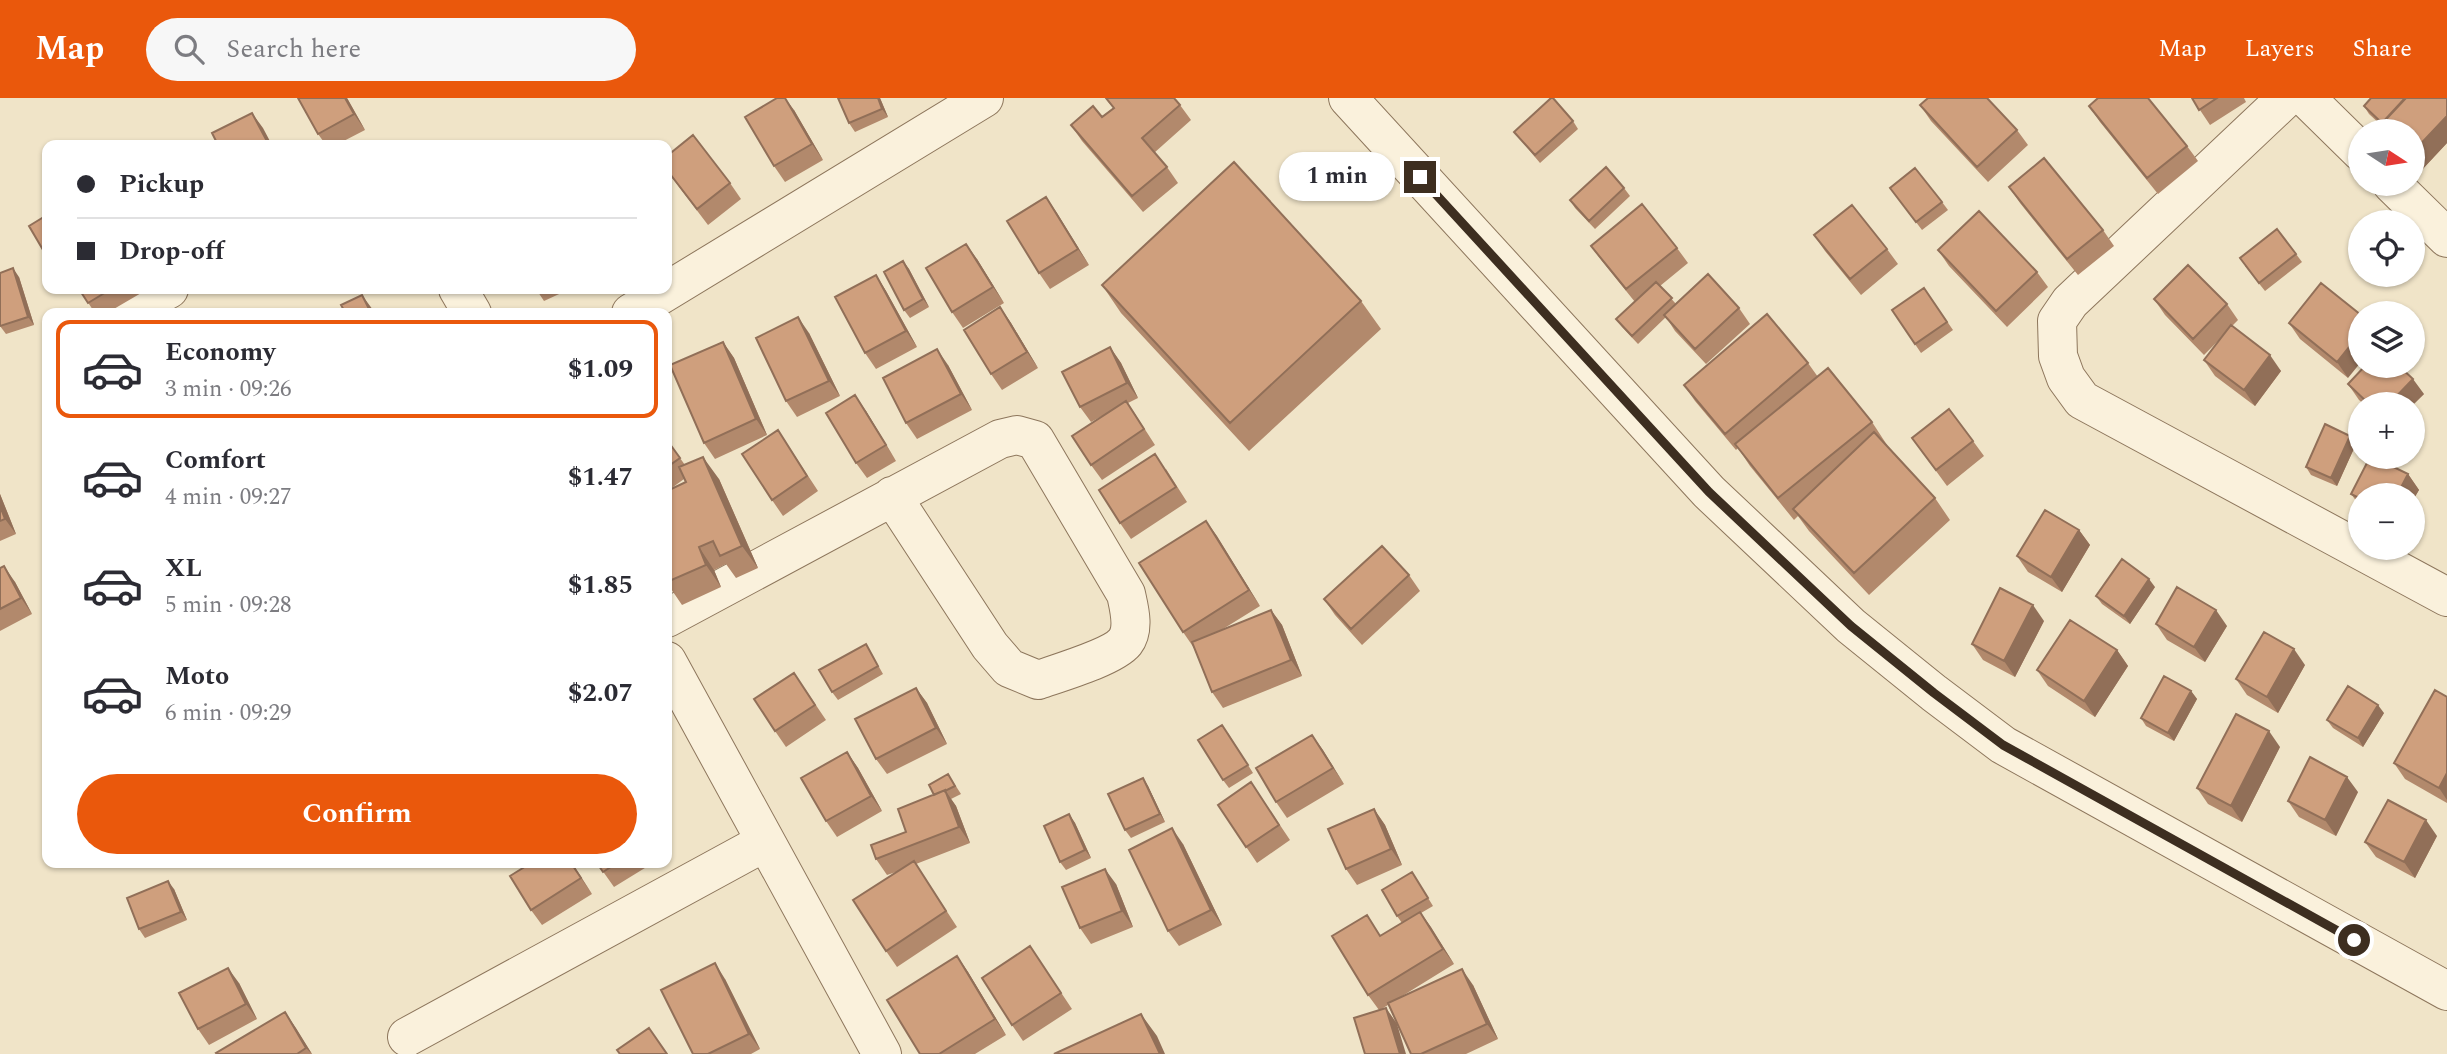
<!DOCTYPE html>
<meta charset="utf-8">
<style>
body{margin:0;font-family:Spectral,serif;background:#f7f7f7;color:#2b2b33;height:100vh;display:flex;flex-direction:column;font-size:26px;white-space:nowrap}
*{box-sizing:border-box;margin:0}
p{font-size:23px;color:#7c7c81}
.icon{flex:none;width:38px;height:38px;fill:none;stroke:currentColor;stroke-width:2;stroke-linecap:round;stroke-linejoin:round}
.map{position:relative;flex:1;overflow:hidden}
.details{position:absolute;left:42px;top:210px;width:630px;height:560px;display:flex;flex-direction:column;background:#fff;border-radius:14px;box-shadow:0 2px 5px #0004}
.details>*{flex:none}
.hud{position:absolute;left:42px;top:42px;width:630px;height:154px;border-radius:14px;box-shadow:0 2px 5px #0004;display:grid;align-content:center;height:154px;padding:0 35px;background:#fff}
.needle{width:46px;rotate:102deg}
.tools{position:absolute;left:2348px;top:21px;display:grid;gap:14px}
.tools a{display:grid;place-items:center;width:77px;height:77px;border-radius:50%;background:#fff;box-shadow:0 2px 5px #0004;font-size:35px}
.end{position:absolute;width:32px;height:32px;margin:-16px;border:9px solid #3d2e20;background:#fff;box-shadow:0 0 0 4px #fff}
.from{border-radius:50%}
.bubble{position:absolute;height:49px;border-radius:24px;background:#fff;box-shadow:0 2px 5px #0004;font-size:23px;font-weight:700;line-height:49px;text-align:center}
.hud b{display:flex;align-items:center;gap:24px;height:66px;font-size:26px}
.hud b+b{border-top:2px solid #e1e1e2}
.hud i{width:18px;height:18px;background:#2b2b33}
ul{padding:12px 0 0;list-style:none}
li{display:flex;align-items:center;gap:21px;height:98px;margin:0 14px 10px;padding:0 21px;border:4px solid transparent;border-radius:14px}
li div{flex:1}
li b{display:block;font-size:26px}
li em{font-style:normal;font-weight:700}
li.active{border-color:#ea580c}
li>.icon{width:63px;height:63px;stroke-width:1.5}
.action{display:flex;gap:14px;margin-top:auto;padding:14px 35px}
.action a{flex:1;height:80px;border-radius:42px;background:#ea580c;color:#fff;font-size:28px;font-weight:700;line-height:80px;text-align:center}
header{display:flex;align-items:center;gap:42px;box-sizing:border-box;height:98px;padding:0 35px;background:#ea580c;color:#fff}
header strong{font-size:33px}
nav{display:flex;gap:38px;margin-inline-start:auto;font-size:24px}
.search{width:490px;height:63px;background:#f7f7f7;display:flex;align-items:center;gap:18px;box-sizing:border-box;padding:0 24px;border-radius:38px;color:#7c7c81;font-size:26px}
.map>svg:first-child{display:block}
.lines{fill:none;stroke-linecap:round;stroke-linejoin:round}
.minor-casing{stroke:#8d765c;stroke-width:40}
.minor{stroke:#faf1dc;stroke-width:38}
.wall{fill:#b2896c;fill-rule:evenodd}
.shaded-wall{fill:#916f58}
.building{fill:#cf9f7d;stroke:#916f58;stroke-width:2}
.route{stroke:#3d2e20;stroke-width:9}
</style>
<header>
<strong>Map</strong>
<div class="search"><svg class="icon" aria-label="search" viewBox="0 0 24 24"><circle cx="10" cy="10" r="6"/><path d="M15 15l6 6"/></svg>Search here</div>
<nav><a>Map</a><a>Layers</a><a>Share</a></nav>
</header>
<div class="map">
<svg width="2447" height="956" viewBox="0 0 2447 956">
<rect width="100%" height="100%" fill="#f0e4c8"/>
<g class="lines">
<g class="minor-casing">
<path id="minor" d="M1348,0L1709,394L1851,528L1934,595L2003,647L2447,893
M2286,0L2070,204L2057,223L2058,258L2066,280L2082,302L2447,499
M2306,0L2361,54
M2392,86L2447,140
M458,191L472,215
M125,215L169,191
M631,215L984,0
M667,520L1000,341L1017,337L1035,342L1126,496C1129,510 1135,531 1125,544C1113,559 1058,575 1038,582L1009,570L990,548L892,398
M667,563L882,956
M407,939L765,744"/>
</g>
<use href="#minor" class="minor"/>
</g>
<path class="wall" d="M347,0L365,32L336,47H326L318,36Z
M838,0H880L888,19L855,34L849,25Z
M1105,0L1180,7L1191,22L1154,55L1167,69L1178,85L1143,114L1082,43L1071,27L1102,19L1113,10Z
M2192,0H2244L2246,4L2210,27Z
M2371,0H2447V45L2419,75L2413,70V33H2379L2377,31L2381,27L2369,16L2364,8Z
M1920,7L2017,32L2028,47L1988,84L1931,23Z
M2089,8L2187,48L2198,63L2158,96L2100,24Z
M794,12L823,62L785,84L774,68Z
M1573,23L1578,31L1540,65L1514,34Z
M667,58L730,85L741,101L708,127L667,73Z
M2009,89L2103,132L2114,148L2078,177L2020,105Z
M1624,90L1630,98L1595,131L1575,110L1570,102Z
M1890,90L1942,104L1948,112L1922,132Z
M1046,99L1089,167L1050,191L1039,175Z
M1814,137L1887,151L1898,166L1861,197L1825,153Z
M1591,148L1677,150L1688,165L1660,188L1676,206L1739,210L1750,226L1706,266L1675,233L1666,219L1638,246L1622,229L1616,221L1635,204L1602,163Z
M1938,152L2037,174L2048,189L2007,229L1949,168Z
M2296,156L2302,164L2265,193L2245,168Z
M977,161L1004,205L963,230L952,214Z
M903,163L909,171L929,209L910,220L904,212Z
M876,177L886,193L917,249L876,271L865,255Z
M19,179L34,227L6,236L0,228Z
M2321,185L2348,280L2300,241L2289,225Z
M1102,187L1361,203L1381,231L1249,353L1121,215Z
M1924,190L1953,232L1921,255L1892,212Z
M79,191H148L107,215H95Z
M536,191H570L544,203Z
M2154,201L2227,206L2238,222L2232,228L2281,273L2255,308L2215,278L2204,262L2224,237L2204,257L2165,217Z
M1000,209L1011,225L1038,270L1002,292L991,276Z
M809,235L840,298L797,319L786,303Z
M723,244L734,260L767,337L715,361L704,345Z
M1110,249L1121,265L1138,300L1128,305L1155,347L1102,382L1091,367L1102,318L1091,324L1080,309Z
M1808,265L1818,279L1872,324L1887,347H1886L1935,400L1950,422L1869,497L1809,433L1798,418L1794,422L1750,368L1738,350L1736,352L1695,303L1684,287Z
M948,267L972,312L917,341L906,325Z
M2348,286L2424,296L2413,306H2364L2359,302Z
M866,313L896,363L867,380L856,365Z
M778,332L818,393L783,418L772,402Z
M2350,338L2356,346L2337,388L2311,377L2306,369Z
M1912,340L1973,343L1984,358L1947,388Z
M667,342L685,367L719,381L758,470L736,480L726,466L714,472L721,489L682,507L667,485ZM684,381L686,384L669,392Z
M1166,371L1187,404L1131,441L1120,425Z
M2408,376L2419,392L2413,402V397H2361V409L2351,396Z
M0,396L16,436L0,443Z
M1206,423L1260,508L1223,531L1271,512L1282,527L1302,578L1223,610L1212,594L1194,550L1183,534Z
M2079,432L2090,447L2062,494L2028,474L2017,458Z
M0,470L15,484L32,516L0,533Z
M1409,477L1420,493L1362,547L1335,517L1324,501Z
M2155,489L2130,526L2102,506L2096,498Z
M2044,523L2015,579L1983,562L1972,546Z
M2156,526L2227,528L2205,564L2167,542Z
M866,546L883,576L838,602L832,594Z
M2117,552L2128,568L2095,619L2048,588L2037,572Z
M2305,567L2278,615L2247,597L2236,581Z
M916,590L927,605L947,646L887,676L876,661Z
M805,591L826,622L786,649L775,633Z
M2191,593L2197,601L2174,643L2146,628L2141,620Z
M2447,599V705L2405,681L2394,665Z
M2384,615L2363,649L2333,630L2327,622Z
M1228,635L1253,675L1229,690L1223,682Z
M1312,637L1344,686L1287,720L1276,704Z
M2280,649L2242,724L2208,706L2197,690Z
M847,654L858,670L882,713L837,739L826,723Z
M948,676L961,696L951,701L956,708L970,745L916,766L957,829L897,869L886,853L899,773L887,777L876,761L906,734Z
M1143,680L1148,688L1165,724L1131,740L1125,732Z
M1251,684L1290,742L1257,765L1218,707Z
M2358,694L2336,738L2299,719L2288,703Z
M1374,711L1385,727L1402,767L1357,787L1346,771Z
M1069,716L1075,725L1091,760L1066,772L1060,764Z
M2437,738L2415,780L2376,759L2365,744Z
M1183,746L1222,827L1179,848L1168,833Z
M509,765H523L513,770Z
M531,765H572L592,796L542,827L531,812Z
M597,765H653L614,789Z
M1417,782L1433,808L1421,815L1454,866L1399,900L1473,887L1498,941L1466,956H1411L1388,907L1380,912L1386,910L1397,926L1379,912L1368,897L1381,838L1402,825L1397,818Z
M1116,786L1133,829L1091,846L1080,830Z
M174,791L187,822L145,840L139,831Z
M1030,848L1072,911L1023,943L1012,927Z
M957,858L968,874L1006,937L975,956H920Z
M725,881L760,951L751,956H693Z
M239,885L257,921L209,947L198,931Z
M285,914L312,956H217Z"/>
<path class="shaded-wall" d="M345,0H347L365,32L354,16Z
M785,0L794,12L823,62L812,46Z
M878,0H880L888,19L882,11Z
M252,15L263,30L272,47H269Z
M2447,18V45L2419,75L2413,67V54Z
M1046,99L1057,115L1089,167L1078,151Z
M966,146L977,161L1004,205L993,189Z
M903,163L909,171L929,209L923,201Z
M13,170L19,179L34,227L28,219Z
M876,177L886,193L917,249L906,233Z
M362,197L373,212L375,215H371Z
M1000,209L1011,225L1038,270L1027,254Z
M798,219L809,235L840,298L829,283Z
M2361,234V264L2348,280L2337,264Z
M723,244L734,260L767,337L756,321Z
M1110,249L1121,265L1138,300L1127,285Z
M937,251L948,267L972,312L961,296Z
M2270,257L2281,273L2255,308L2244,292Z
M2413,281L2424,296L2413,307V306H2389Z
M855,297L866,313L896,363L886,347Z
M2350,338L2356,346L2337,388L2331,380Z
M703,359L719,381L758,470L742,448Z
M2408,376L2419,392L2413,402V397H2397Z
M0,396L16,436L5,421L0,408Z
M1206,423L1217,438L1260,508L1249,492Z
M2079,432L2090,447L2062,494L2051,479Z
M699,449L714,472L721,489L706,467Z
M4,468L15,484L32,516L21,500Z
M2149,481L2155,489L2130,526L2124,518Z
M2033,507L2044,523L2015,579L2004,563Z
M1271,512L1282,527L1302,578L1291,562Z
M2216,512L2227,528L2205,564L2194,549Z
M2294,551L2305,567L2278,615L2267,599Z
M2117,552L2128,568L2095,619L2084,603Z
M916,590L927,605L947,646L936,630Z
M2191,593L2197,601L2174,643L2168,635Z
M2378,607L2384,615L2363,649L2358,640Z
M2269,633L2280,649L2242,724L2231,708Z
M1312,637L1323,652L1344,686L1333,670Z
M847,654L858,670L882,713L871,698Z
M2447,675V702L2439,690Z
M2347,679L2358,694L2336,738L2325,722Z
M1143,680L1148,688L1165,724L1160,716Z
M945,692L956,708L970,745L959,729Z
M1374,711L1385,727L1402,767L1391,751Z
M1069,716L1075,725L1091,760L1085,752Z
M2426,722L2437,738L2415,780L2404,764Z
M1172,730L1183,746L1222,827L1211,812Z
M571,765H572L592,796L581,780Z
M1105,771L1116,786L1133,829L1122,813Z
M168,783L174,791L187,822L181,814Z
M1420,814L1431,829L1454,866L1443,851Z
M957,858L968,874L1006,937L995,921Z
M715,865L725,881L760,951L749,936Z
M228,870L239,885L257,921L246,906Z
M1462,871L1473,887L1498,941L1487,926Z
M1386,910L1397,926L1406,956H1400Z
M285,914L296,930L312,956L306,950Z
M1141,916L1157,938L1165,956H1160Z"/>
<path class="building" d="M298,0H345L354,16L318,36Z
M777,0H785L812,46L774,68L745,19Z
M838,0H878L882,11L849,25Z
M1106,0H1174L1180,7L1142,40L1167,69L1132,98L1071,27L1093,8L1102,19L1114,10Z
M1551,0H1553L1573,23L1535,57L1514,34Z
M1928,0H1987L2017,32L1977,69L1920,7Z
M2098,0H2148L2187,48L2147,80L2089,8Z
M2192,0H2217L2199,12Z
M2371,0H2405L2382,25L2364,8Z
M2406,0H2447V18L2413,54V33H2380L2377,31Z
M252,15L269,47H218L212,35Z
M693,37L730,85L697,111L667,72V58Z
M2044,60L2103,132L2067,161L2009,89Z
M1234,64L1361,203L1230,325L1102,187Z
M1606,69L1624,90L1589,123L1570,102Z
M1915,70L1942,104L1916,124L1890,90Z
M1046,99L1078,151L1039,175L1007,123Z
M1642,106L1677,150L1626,191L1591,148Z
M1852,107L1887,151L1850,181L1814,137Z
M1979,113L2037,174L1996,213L1938,152Z
M47,117V156L46,157L29,128Z
M2277,131L2296,156L2259,185L2240,160Z
M966,146L993,189L952,214L926,170Z
M903,163L923,201L904,212L884,174Z
M2188,167L2227,206L2193,241L2154,201Z
M13,170L28,219L0,228V175Z
M1708,176L1739,210L1695,251L1664,217Z
M876,177L906,233L865,255L835,199Z
M1656,184L1672,200L1632,238L1616,221Z
M2321,185L2361,217V234L2337,264L2289,225Z
M1924,190L1947,224L1915,246L1892,212Z
M79,191H111L88,205Z
M362,197L371,215H343L345,214L341,207Z
M1000,209L1027,254L991,276L964,232Z
M1767,216L1808,265L1725,336L1684,287Z
M798,219L829,283L786,303L756,240Z
M2231,227L2270,257L2244,292L2204,262Z
M723,244L756,321L704,345L670,267Z
M1110,249L1127,285L1080,309L1062,274Z
M937,251L961,296L906,325L883,280Z
M2365,268H2399L2413,281L2389,306H2369L2348,286Z
M1828,270L1872,324L1778,400L1735,346Z
M855,297L886,347L856,365L826,315Z
M1126,303L1144,331L1091,367L1072,338Z
M1949,311L1973,343L1936,372L1912,340Z
M2325,326L2350,338L2331,380L2306,369Z
M778,332L807,378L772,402L742,356Z
M1874,334L1935,400L1854,475L1793,411Z
M667,342L680,360L667,369Z
M1155,356L1176,389L1120,425L1099,392Z
M703,359L742,448L720,458L713,443L699,449L706,467L667,484V393L686,384L679,369Z
M2370,359H2373L2408,376L2397,397H2361V401L2351,396Z
M0,408L5,421L0,423Z
M2045,412L2079,432L2051,479L2017,458Z
M1206,423L1249,492L1183,534L1139,465Z
M1382,448L1409,477L1351,531L1324,501Z
M2122,461L2149,481L2124,518L2096,498Z
M4,468L21,500L0,511V470Z
M2177,489L2216,512L2194,549L2156,526Z
M2000,490L2033,507L2004,563L1972,546Z
M1271,512L1291,562L1212,594L1192,544Z
M2070,522L2117,552L2084,603L2037,572Z
M2264,534L2294,551L2267,599L2236,581Z
M866,546L878,568L832,594L819,572Z
M794,575L815,607L775,633L754,601Z
M2164,578L2191,593L2168,635L2141,620Z
M2348,588L2378,607L2358,640L2327,622Z
M916,590L936,630L876,661L855,621Z
M2435,592L2447,599V675L2439,690L2394,665Z
M2236,616L2269,633L2231,708L2197,690Z
M1222,627L1248,667L1223,682L1198,642Z
M1312,637L1333,670L1276,704L1256,670Z
M847,654L871,698L826,723L801,680Z
M2310,659L2347,679L2325,722L2288,703Z
M948,676L955,688L945,693V692L934,697L929,687Z
M1143,680L1160,716L1125,732L1108,696Z
M1251,684L1279,727L1246,749L1218,707Z
M945,692L959,729L876,761L871,747L906,734L898,711Z
M2388,702L2426,722L2404,764L2365,744Z
M1374,711L1391,751L1346,771L1328,731Z
M1069,716L1085,752L1060,764L1044,728Z
M1172,730L1211,812L1168,833L1129,752Z
M914,763L946,813L886,853L853,802Z
M531,765H571L581,780L531,812L510,778Z
M597,765H617L603,774Z
M1105,771L1122,813L1080,830L1062,789Z
M1412,774L1428,800L1397,818L1382,792Z
M168,783L181,814L139,831L127,800Z
M1420,814L1443,851L1368,897L1332,838L1367,817L1380,838Z
M1030,848L1061,895L1012,927L982,880Z
M957,858L995,921L939,956H920L887,902Z
M715,865L749,936L708,956H693L661,892Z
M228,870L246,906L198,931L179,895Z
M1462,871L1487,926L1421,956H1411L1388,905Z
M1386,910L1400,956H1365L1354,920Z
M285,914L306,950L297,956H217L216,955Z
M1141,916L1160,956H1054Z
M649,930L667,956H620L617,952Z"/>
<g class="lines">
<path class="route" d="M1420,79L1709,394L1851,528L1934,595L2003,647L2354,842"/>
</g>
</svg>
<div class="tools">
<a><svg class="needle" viewBox="-14 -14 28 28"><path d="M0-13l5 13h-10z" fill="#e53935"/><path d="M0 13l5-13h-10z" fill="#7c7c81"/></svg></a>
<a><svg class="icon" aria-label="locate" viewBox="0 0 24 24"><circle cx="12" cy="12" r="6"/><path d="M12 2v4M12 18v4M2 12h4M18 12h4"/></svg></a>
<a><svg class="icon" aria-label="layers" viewBox="0 0 24 24"><path d="M12 4l9 5-9 5-9-5zM3 14l9 5 9-5"/></svg></a>
<a>+</a>
<a>−</a>
</div>
<i class="end from" style="left:2354px;top:842px"></i>
<i class="end" style="left:1420px;top:79px"></i>
<div class="bubble" style="left:1279px;top:54px;width:116px">1 min</div>
<div class="hud">
<b><i class="from"></i>Pickup</b>
<b><i></i>Drop-off</b>
</div>
<section class="details">
<ul>
<li class="active"><svg class="icon" aria-label="car" viewBox="0 0 24 24"><path d="M5 17H2v-5l4-1 3-4h7l3 4 3 1v5h-3M9 17h6M6 11h13"/><circle cx="7" cy="17" r="2"/><circle cx="17" cy="17" r="2"/></svg><div><b>Economy</b><p>3 min · 09:26</p></div><em>$1.09</em></li>
<li><svg class="icon" aria-label="car" viewBox="0 0 24 24"><path d="M5 17H2v-5l4-1 3-4h7l3 4 3 1v5h-3M9 17h6M6 11h13"/><circle cx="7" cy="17" r="2"/><circle cx="17" cy="17" r="2"/></svg><div><b>Comfort</b><p>4 min · 09:27</p></div><em>$1.47</em></li>
<li><svg class="icon" aria-label="car" viewBox="0 0 24 24"><path d="M5 17H2v-5l4-1 3-4h7l3 4 3 1v5h-3M9 17h6M6 11h13"/><circle cx="7" cy="17" r="2"/><circle cx="17" cy="17" r="2"/></svg><div><b>XL</b><p>5 min · 09:28</p></div><em>$1.85</em></li>
<li><svg class="icon" aria-label="car" viewBox="0 0 24 24"><path d="M5 17H2v-5l4-1 3-4h7l3 4 3 1v5h-3M9 17h6M6 11h13"/><circle cx="7" cy="17" r="2"/><circle cx="17" cy="17" r="2"/></svg><div><b>Moto</b><p>6 min · 09:29</p></div><em>$2.07</em></li>
</ul>
<div class="action"><a>Confirm</a></div>
</section>
</div>
